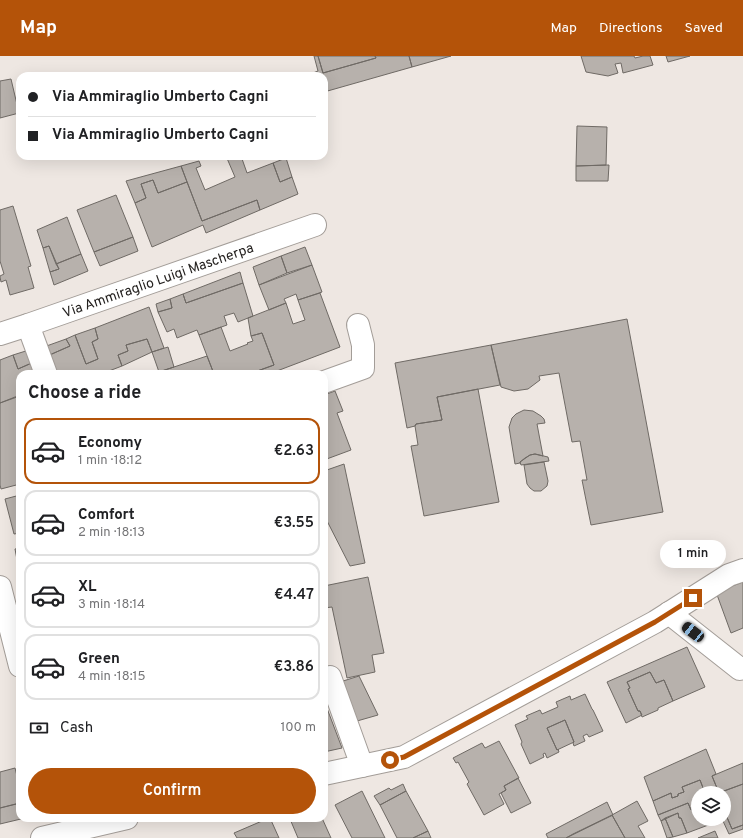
<!DOCTYPE html>
<meta charset="utf-8">
<style>
body{margin:0;font-family:Overpass,sans-serif;background:#f6f6f6;color:#202124;height:100vh;display:flex;flex-direction:column;font-size:15px;white-space:nowrap}
*{box-sizing:border-box;margin:0}
p{font-size:13px;color:#757577}
.icon{flex:none;width:22px;height:22px;fill:none;stroke:currentColor;stroke-width:2;stroke-linecap:round;stroke-linejoin:round}
.map{position:relative;flex:1;overflow:hidden}
.details{position:absolute;left:16px;top:314px;width:312px;height:452px;display:flex;flex-direction:column;background:#fff;border-radius:12px;box-shadow:0 4px 16px #0002}
.details>*{flex:none}
.banner{position:absolute;left:16px;top:16px;width:312px;height:88px;border-radius:12px;box-shadow:0 4px 16px #0002;display:grid;align-content:center;height:88px;padding:0 12px;background:#fff}
.fabs{position:absolute;left:691px;top:730px;display:grid;gap:8px}
.fabs a{display:grid;place-items:center;width:40px;height:40px;border-radius:50%;background:#fff;box-shadow:0 4px 16px #0002;font-size:20px}
.end{position:absolute;width:18px;height:18px;margin:-9px;border:5px solid #b45309;background:#fff;box-shadow:0 0 0 2px #fff}
.from{border-radius:50%}
.bubble{position:absolute;height:28px;border-radius:14px;background:#fff;box-shadow:0 4px 16px #0002;font-size:13px;font-weight:600;line-height:28px;text-align:center}
.car{position:absolute;width:12px;height:24px;margin:-12px -6px;border-radius:5px;box-shadow:0 0 3px 1px #0007;background:linear-gradient(#222 24%,#8ab4d8 0 40%,#222 0 76%,#8ab4d8 0 86%,#222 0)}
.banner b{display:flex;align-items:center;gap:14px;height:38px;font-size:15px}
.banner b+b{border-top:1px solid #e0e0e0}
.banner i{width:10px;height:10px;background:#202124}
ul{padding:0;list-style:none}
li{display:flex;align-items:center;gap:12px;height:66px;margin:0 8px 6px;padding:0 4px;border:2px solid #e0e0e0;border-radius:12px}
li div{flex:1}
li b{display:block;font-size:15px}
li em{font-style:normal;font-weight:600}
li.on{border-color:#b45309}
li>.icon{width:36px;height:36px;stroke-width:1.5}
h2{padding:0 12px;font-size:18px;line-height:48px}
.pay{display:flex;align-items:center;gap:10px;height:44px;padding:0 12px;font-size:15px}
.pay p{margin-inline-start:auto}
.button{display:flex;gap:8px;margin-top:auto;padding:8px 12px}
.button a{flex:1;height:46px;border-radius:24px;background:#b45309;color:#fff;font-size:16px;font-weight:600;line-height:46px;text-align:center}
header{display:flex;align-items:center;gap:24px;box-sizing:border-box;height:56px;padding:0 20px;background:#b45309;color:#fff}
header strong{font-size:19px}
nav{display:flex;gap:22px;margin-inline-start:auto;font-size:14px}
.map>svg:first-child{display:block}
.building{fill:#b7b1ac;stroke:#6f6a65}
.lines{fill:none;stroke-linecap:round;stroke-linejoin:round}
.minor-casing{stroke:#a39d98;stroke-width:24}
.minor{stroke:#fff;stroke-width:22}
.route{stroke:#b45309;stroke-width:5}
.labels{text-anchor:middle;stroke-width:4;stroke-linejoin:round;paint-order:stroke}
.street-label{font-size:14px;fill:#24211f;stroke:#fff}
</style>
<header>
<strong>Map</strong>
<nav><a>Map</a><a>Directions</a><a>Saved</a></nav>
</header>
<div class="map">
<svg width="743" height="782" viewBox="0 0 743 782">
<rect width="100%" height="100%" fill="#eee7e2"/>
<path class="building" d="M314,0H318L323,17L376,2L375,0H409L412,11L324,36V20H314L313,17L318,15Z
M318,0H375L376,2L323,17Z
M409,0H451L412,11Z
M581,0H634L635,2L643,0H650L653,9L623,17L621,7L615,8L618,17L608,20L586,16Z
M666,0H690L668,6Z
M11,23L19,57L0,62V25Z
M577,70L607,71L606,109L576,110Z
M226,100H241L247,117L273,107L280,126L292,121L298,138L260,154L257,144L202,165L181,110L199,105L201,110L196,112L205,134L235,121Z
M286,102L292,121L280,126L273,107Z
M609,109L608,125H576V110Z
M181,110L187,126L158,137L153,124L141,128L146,142L135,147L126,125Z
M153,124L158,137L187,126L202,165L257,144L260,154L206,177L203,169L152,191L135,147L146,142L141,128Z
M116,139L133,181L94,196L77,154Z
M13,150L31,210L28,211L34,232L10,239L6,224L1,226L0,221V220L4,218L0,205V154Z
M67,161L81,198L56,208L49,190L43,192L37,174Z
M133,181L138,195L100,210L94,196Z
M49,190L59,213L50,216L43,192Z
M305,191L312,209L287,217L281,200Z
M81,198L88,215L54,229L50,216L59,213L56,208Z
M281,200L287,217L259,229L253,211Z
M312,209L322,236L298,244L296,238L284,243L286,247L269,254L259,229Z
M240,216L243,227L186,247L183,238Z
M243,227L253,260L238,266L234,257L224,260L227,269L199,279L197,274L177,282L174,273L167,276L158,256L172,252L170,243L183,238L186,247Z
M320,237L340,291L269,318H249L274,309L262,277L251,280L248,262L286,247L293,268L305,264L298,244Z
M170,243L172,252L158,256L156,248Z
M149,251L164,292L152,296L147,283L126,289L128,295L118,299L122,310L101,318H51L45,301L70,290L66,283L75,279L86,308L98,303L92,286L98,283L95,272Z
M627,263L663,456L591,469L582,424H587L580,385L572,386L559,317L539,320L540,324L528,333L514,335L501,331L491,289Z
M221,271L230,295L248,288L247,287L253,285L251,280L262,277L274,309L249,318H214L199,279Z
M95,272L98,283L92,286L98,303L86,308L75,279Z
M66,283L70,290L45,301L41,292Z
M147,283L152,296L122,310L118,299L128,295L126,289Z
M491,289L500,329L437,341L442,364L416,368L415,370L407,372L395,307Z
M168,291L174,311L159,316L152,296Z
M29,294L34,306L18,313L13,299Z
M13,299L18,313L34,306L39,318H20V339L0,347V304Z
M207,300L214,318H152L174,311Z
M478,333L499,446L424,460L411,390L418,389L415,370L416,368L442,364L437,341Z
M335,335L343,355L337,357L351,394L324,404V339Z
M17,341L20,350V428L1,433L0,429V347Z
M524,354L533,355L541,360L544,363L545,367L537,368L543,400L535,398L530,399L520,406V407L515,408L509,371L512,362L516,358Z
M535,398L548,401L549,405L521,409L520,406L525,402L530,399Z
M544,406L548,425L547,430L541,435H534L530,432L527,428L524,409Z
M344,408L365,507L350,510L324,459V415Z
M20,439V477L14,478L5,443Z
M20,492V520L15,493Z
M368,521L384,597L372,599L375,616L347,622L332,551L324,552V530Z
M743,526V572L731,577L716,536Z
M687,591L705,631L673,645L664,624L656,627L650,616L627,626L630,632L628,633L638,655H640L642,659L626,667L607,626Z
M650,616L656,627L664,624L673,645L658,652V654L642,661L640,655H638L628,633L630,632L627,626Z
M359,620L378,659L357,665L340,626Z
M585,638L592,653L593,654L603,675L589,681L587,678L583,680L585,685L574,690L573,687L574,686L565,664L547,672L557,694L558,693L559,696L547,702L545,697L543,698L544,701L530,708L521,688L522,686L515,669L528,663L526,660L540,654L542,658L558,651L556,646L570,640L571,644Z
M325,647L342,692L324,696V648Z
M565,664L574,686L557,694L547,672Z
M499,685L519,722L504,730L506,734L499,738L504,748L484,759L467,728L469,726L458,706L456,707L453,702L482,687L485,692Z
M706,693L716,718L712,720L719,737H705L700,724L682,731L684,736L678,738V740L672,742L671,737L653,745L644,721Z
M743,707V728L719,737L712,720Z
M15,712L20,732V747L0,752V716Z
M518,722L531,747L511,757L501,737L506,734L504,730Z
M700,724L705,737H698V751L691,754L688,747L658,759L653,745L671,737L672,742L678,740V738L684,736L682,731Z
M403,728L406,735L380,749L374,740L389,732L391,734Z
M743,728V769L732,773L726,759L724,760V737H718Z
M362,735L385,782H352L335,749Z
M406,735L428,775L413,782H397L380,749Z
M637,745L648,765L638,770L645,782H625L612,759Z
M607,746L613,759L566,782H548L546,778Z
M20,747V762H25L0,768V752Z
M688,747L691,754L698,751V763H709L711,768L687,777L681,762H679L678,757L661,765L658,759Z
M678,757L679,762H681L687,777L673,781L665,762Z
M612,759L625,782H566L573,778Z
M726,759L732,773L743,769V773L729,778L723,765L720,766L719,763H724V760Z
M269,762H270L279,782H237L234,777Z
M292,762H322L331,782H298L290,763Z
M665,762L673,781L667,782L661,765Z
M428,775L431,782H413Z
M715,775L718,782H698Z"/>
<g class="lines">
<g class="minor-casing">
<g id="minor">
<path d="M28,269L46,318"/>
<path id="s1" d="M0,278L28,269L315,169"/>
<path d="M324,326L363,312V289L358,269"/>
<path d="M0,531L20,610"/>
<path d="M669,557L740,613L743,612"/>
<path d="M330,621L362,710"/>
<path d="M324,718L404,701L655,566L729,519L743,514"/>
<path d="M42,782L127,762"/>
</g>
</g>
<use href="#minor" class="minor"/>
</g>
<g class="lines">
<path class="route" d="M390,704L404,701L655,566L693,542"/>
</g>
<g class="labels">
<g class="street-label">
<text dy="5" stroke="none"><textPath href="#s1" startOffset="167">Via Ammiraglio Luigi Mascherpa</textPath></text>
</g>
</g>
</svg>
<div class="fabs">
<a><svg class="icon" aria-label="layers" viewBox="0 0 24 24"><path d="M12 4l9 5-9 5-9-5zM3 14l9 5 9-5"/></svg></a>
</div>
<i class="end from" style="left:390px;top:704px"></i>
<i class="end" style="left:693px;top:542px"></i>
<div class="bubble" style="left:660px;top:484px;width:66px">1 min</div>
<i class="car" style="left:693px;top:576px;rotate:308deg"></i>
<div class="banner">
<b><i class="from"></i>Via Ammiraglio Umberto Cagni</b>
<b><i></i>Via Ammiraglio Umberto Cagni</b>
</div>
<section class="details">
<h2>Choose a ride</h2>
<ul>
<li class="on"><svg class="icon" aria-label="car" viewBox="0 0 24 24"><path d="M5 17H2v-5l4-1 3-4h7l3 4 3 1v5h-3M9 17h6M6 11h13"/><circle cx="7" cy="17" r="2"/><circle cx="17" cy="17" r="2"/></svg><div><b>Economy</b><p>1 min · 18:12</p></div><em>€2.63</em></li>
<li><svg class="icon" aria-label="car" viewBox="0 0 24 24"><path d="M5 17H2v-5l4-1 3-4h7l3 4 3 1v5h-3M9 17h6M6 11h13"/><circle cx="7" cy="17" r="2"/><circle cx="17" cy="17" r="2"/></svg><div><b>Comfort</b><p>2 min · 18:13</p></div><em>€3.55</em></li>
<li><svg class="icon" aria-label="car" viewBox="0 0 24 24"><path d="M5 17H2v-5l4-1 3-4h7l3 4 3 1v5h-3M9 17h6M6 11h13"/><circle cx="7" cy="17" r="2"/><circle cx="17" cy="17" r="2"/></svg><div><b>XL</b><p>3 min · 18:14</p></div><em>€4.47</em></li>
<li><svg class="icon" aria-label="car" viewBox="0 0 24 24"><path d="M5 17H2v-5l4-1 3-4h7l3 4 3 1v5h-3M9 17h6M6 11h13"/><circle cx="7" cy="17" r="2"/><circle cx="17" cy="17" r="2"/></svg><div><b>Green</b><p>4 min · 18:15</p></div><em>€3.86</em></li>
</ul>
<div class="pay"><svg class="icon" aria-label="cash" viewBox="0 0 24 24"><path d="M3 7h18v10H3z"/><circle cx="12" cy="12" r="2"/></svg>Cash<p>100 m</p></div>
<div class="button"><a>Confirm</a></div>
</section>
</div>
